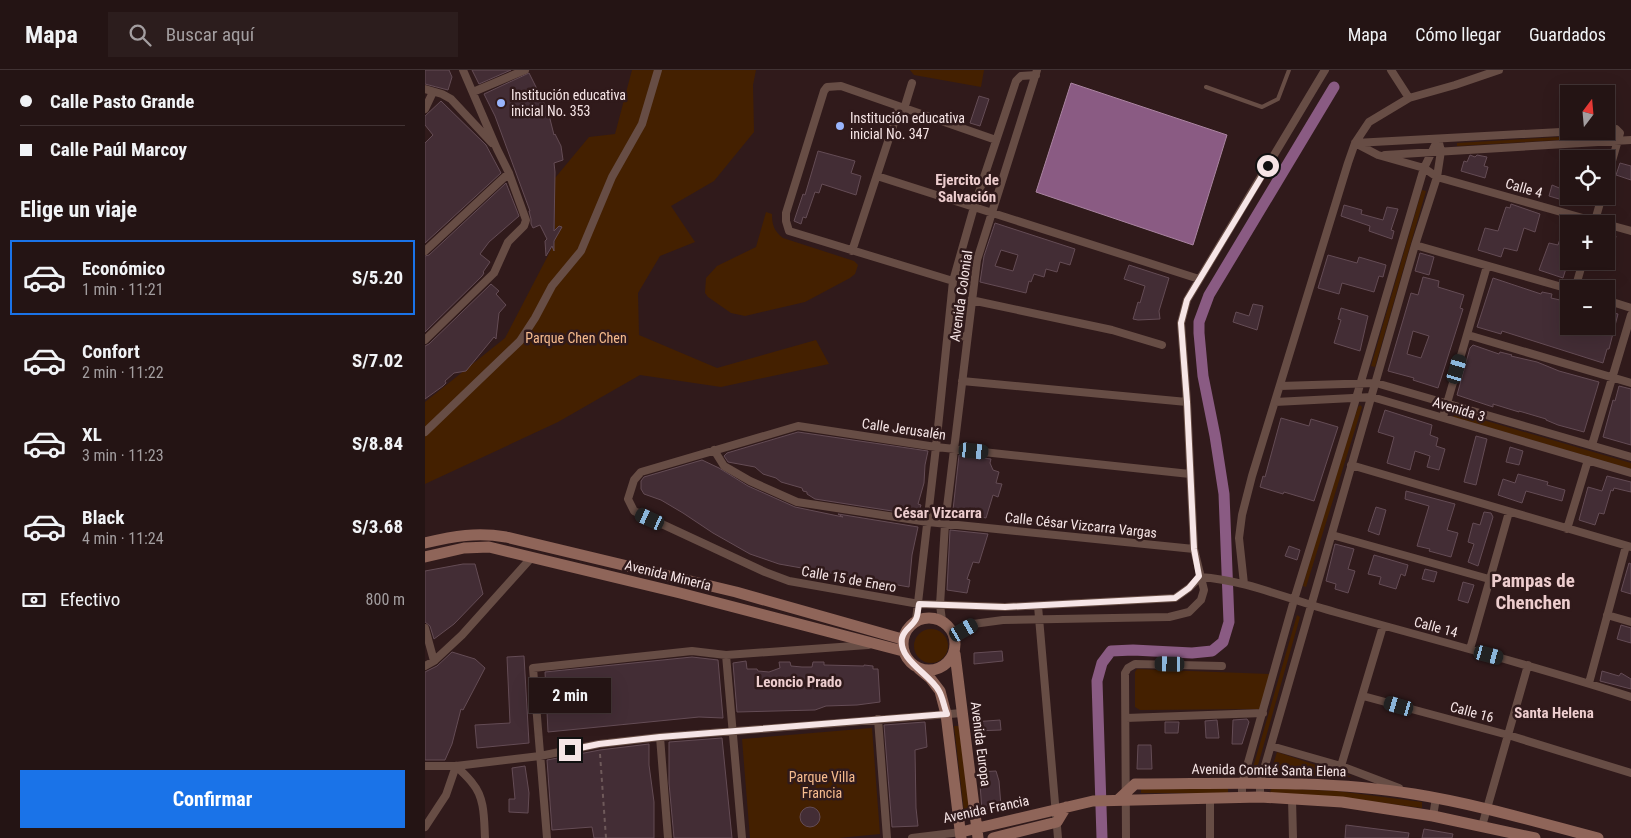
<!DOCTYPE html>
<html lang="es">
<meta charset="utf-8">
<style>
body{margin:0;font-family:"Roboto Condensed",sans-serif;background:#2c1d1d;color:#f1f3f6;height:100vh;display:flex;flex-direction:column;font-size:19px;white-space:nowrap}
*{box-sizing:border-box;margin:0}
p{font-size:16px;color:#a39ea0}
.icon{flex:none;width:28px;height:28px;fill:none;stroke:currentColor;stroke-width:2;stroke-linecap:round;stroke-linejoin:round}
.map{position:relative;flex:1;overflow:hidden}
.details{display:flex;flex-direction:column;background:#241414;width:425px}
.details>*{flex:none}
.top-card{display:grid;align-content:center;height:110px;padding:0 20px;background:#241414}
.needle{width:32px;rotate:16deg}
.tools{position:absolute;left:1135px;top:15px;display:grid;gap:10px}
.tools a{display:grid;place-items:center;width:55px;height:55px;border-radius:0px;background:#241414;box-shadow:0 5px 20px #0002,0 0 0 1px #413334;font-size:25px}
.end{position:absolute;width:22px;height:22px;margin:-11px;border:6px solid #f6e5e6;background:#111;box-shadow:0 0 0 2px #111}
.from{border-radius:50%}
.bubble{position:absolute;height:35px;border-radius:0px;background:#241414;box-shadow:0 5px 20px #0002,0 0 0 1px #413334;font-size:16px;font-weight:700;line-height:35px;text-align:center}
.car{position:absolute;width:15px;height:30px;margin:-15px -8px;border-radius:6px;box-shadow:0 0 4px 1px #0007;background:linear-gradient(#222 24%,#8ab4d8 0 40%,#222 0 76%,#8ab4d8 0 86%,#222 0)}
.top-card b{display:flex;align-items:center;gap:18px;height:48px;font-size:19px}
.top-card b+b{border-top:1px solid #413334}
.top-card i{width:12px;height:12px;background:#f1f3f6}
ul{padding:0;list-style:none}
li{display:flex;align-items:center;gap:15px;height:75px;margin:0 10px 8px;padding:0 10px;border:2px solid transparent;border-radius:0px}
li div{flex:1}
li b{display:block;font-size:19px}
li em{font-style:normal;font-weight:700}
li.selected{border-color:#1a73e8}
li>.icon{width:45px;height:45px;stroke-width:1.5}
h2{padding:0 20px;font-size:22px;line-height:60px}
.pay{display:flex;align-items:center;gap:12px;height:55px;padding:0 20px;font-size:19px}
.pay p{margin-inline-start:auto}
.primary-button{display:flex;gap:10px;margin-top:auto;padding:10px 20px}
.primary-button a{flex:1;height:58px;border-radius:0px;background:#1a73e8;color:#fff;font-size:20px;font-weight:700;line-height:58px;text-align:center}
header{display:flex;align-items:center;gap:30px;box-sizing:border-box;height:70px;padding:0 25px;background:#241414;border-bottom:1px solid #413334}
header strong{font-size:24px}
nav{display:flex;gap:28px;margin-inline-start:auto;font-size:18px}
.search{width:350px;height:45px;background:#2c1d1d;display:flex;align-items:center;gap:12px;box-sizing:border-box;padding:0 18px;border-radius:0px;color:#a39ea0;font-size:19px}
main{display:flex;flex:1;min-height:0}
.map>svg:first-child{display:block}
.green{fill:#442000}
.water{fill:#8a5b83;stroke:#aa84a1}
.lines{fill:none;stroke-linecap:round;stroke-linejoin:round}
.canal{stroke:#8a5b83;stroke-width:11}
.building{fill:#432d35;stroke:#644c55;fill-rule:evenodd}
.path{stroke:#6e595a;stroke-width:2;stroke-dasharray:4 4;stroke-linecap:butt}
.lane{stroke:#674d45;stroke-width:4}
.street{stroke:#674d45;stroke-width:8}
.secondary{stroke:#8f6559;stroke-width:11}
.route{stroke:#f6e5e6;stroke-width:6}
.poi-dot{fill:#99b5fd;stroke:#301a1b;stroke-width:2}
.labels{text-anchor:middle;stroke-width:5;stroke-linejoin:round;paint-order:stroke}
.poi-label{font-size:14px;fill:#f6e5e6;stroke:#301a1b;text-anchor:start}
.street-label{font-size:14px;fill:#f6e5e6;stroke:#301a1b}
.park-label{font-size:14px;fill:#f6bb8e;stroke:#301a1b}
.neighbourhood-label{font-size:15px;font-weight:bold;fill:#edcdce;stroke:#301a1b}
.district-label{font-size:19px;font-weight:bold;fill:#edcdce;stroke:#301a1b}
</style>
<header>
<strong>Mapa</strong>
<div class="search"><svg class="icon" aria-label="search" viewBox="0 0 24 24"><circle cx="10" cy="10" r="6"/><path d="M15 15l6 6"/></svg>Buscar aquí</div>
<nav><a>Mapa</a><a>Cómo llegar</a><a>Guardados</a></nav>
</header>
<main>
<section class="details">
<div class="top-card">
<b><i class="from"></i>Calle Pasto Grande</b>
<b><i></i>Calle Paúl Marcoy</b>
</div>
<h2>Elige un viaje</h2>
<ul>
<li class="selected"><svg class="icon" aria-label="car" viewBox="0 0 24 24"><path d="M5 17H2v-5l4-1 3-4h7l3 4 3 1v5h-3M9 17h6M6 11h13"/><circle cx="7" cy="17" r="2"/><circle cx="17" cy="17" r="2"/></svg><div><b>Económico</b><p>1 min · 11:21</p></div><em>S/5.20</em></li>
<li><svg class="icon" aria-label="car" viewBox="0 0 24 24"><path d="M5 17H2v-5l4-1 3-4h7l3 4 3 1v5h-3M9 17h6M6 11h13"/><circle cx="7" cy="17" r="2"/><circle cx="17" cy="17" r="2"/></svg><div><b>Confort</b><p>2 min · 11:22</p></div><em>S/7.02</em></li>
<li><svg class="icon" aria-label="car" viewBox="0 0 24 24"><path d="M5 17H2v-5l4-1 3-4h7l3 4 3 1v5h-3M9 17h6M6 11h13"/><circle cx="7" cy="17" r="2"/><circle cx="17" cy="17" r="2"/></svg><div><b>XL</b><p>3 min · 11:23</p></div><em>S/8.84</em></li>
<li><svg class="icon" aria-label="car" viewBox="0 0 24 24"><path d="M5 17H2v-5l4-1 3-4h7l3 4 3 1v5h-3M9 17h6M6 11h13"/><circle cx="7" cy="17" r="2"/><circle cx="17" cy="17" r="2"/></svg><div><b>Black</b><p>4 min · 11:24</p></div><em>S/3.68</em></li>
</ul>
<div class="pay"><svg class="icon" aria-label="cash" viewBox="0 0 24 24"><path d="M3 7h18v10H3z"/><circle cx="12" cy="12" r="2"/></svg>Efectivo<p>800 m</p></div>
<div class="primary-button"><a>Confirmar</a></div>
</section>
<div class="map">
<svg width="1206" height="768" viewBox="0 0 1206 768">
<rect width="100%" height="100%" fill="#301a1b"/>
<path class="green" d="M207,0H331L328,15L329,62L289,111L246,136L270,172L235,186L213,223L214,265L292,298L391,270L404,294L296,317L215,305L133,352L0,414V332L80,268L130,172V108L164,67L190,64Z
M485,0H559L556,17L489,5Z
M1169,65L1170,68L1032,76V73Z
M997,120L1001,121L950,297L946,296Z
M341,142L347,144C347,155 349,161 358,168L429,191L433,195L430,204L425,208L380,232L320,246L306,243L283,227L280,223L281,208L292,196L331,177Z
M935,335L937,337L881,517L878,516L897,446L933,337Z
M1031,342L1206,393V399L1028,347Z
M872,545L875,547L831,702L827,701Z
M489 576a17 17 0 1 1 34 0a17 17 0 1 1-34 0Z
M712,599L845,604L835,639L715,640L710,637V602Z
M529,656H534L546,749L540,750Z
M447,658L455,764L414,768H325L317,669Z
M852,682L927,707L847,704L846,701Z
M716,717H803V723H716Z
M846,718L912,721L997,732V738L914,727L845,724Z"/>
<path class="water" d="M646,13L802,65L768,175L611,122Z"/>
<g class="lines">
<path class="canal" d="M677,768L672,611L677,593L686,581L708,580L767,583L787,581L798,572L804,552L799,424L790,366L778,306L774,263V252L784,225L909,17"/>
</g>
<path class="building" d="M0,0H24L27,7L23,20L0,14Z
M47,0H86L54,14Z
M104,3L123,41L129,65L130,64L136,76L138,90L129,93L130,102L129,161L134,156L137,157L129,171V181L127,176L121,186L120,171L122,169L115,155L108,158L106,154V149L104,141H105L70,46L59,24Z
M554,26L564,29L555,56L545,53Z
M16,31L61,75L76,103L0,173V73L8,65L0,55V46Z
M393,81L430,91L426,103L436,106L431,125L397,114L394,123L390,122L381,148L378,147L376,154L369,151L378,124L380,125Z
M1045,85L1050,87L1052,85L1062,87L1059,96L1063,97L1060,108L1036,101L1039,91L1042,92Z
M1195,93L1206,96V110L1191,105Z
M81,113L94,146L64,172L55,184L65,192L58,202L59,203L57,206L0,262V186L4,185Z
M1127,115L1144,122V132L1124,126Z
M1086,134L1115,144L1110,162L1099,158L1092,181L1079,178L1076,187L1053,180L1060,158L1073,161L1081,137L1085,138Z
M919,135L937,140L936,144L958,150L962,137L973,139L966,160L969,161L967,169L944,161L945,156L916,146Z
M570,153L650,179L645,195L635,192L632,202L621,199L619,207L609,204L606,212L604,211L601,223L555,212L559,186ZM576,180L593,185L588,201L570,196Z
M1181,164L1191,166L1184,194H1181Z
M1136,166L1144,168V189L1138,208L1114,200L1124,173L1133,175Z
M995,183L1009,187L1004,205L990,201Z
M903,185L932,193L934,187L961,195L958,207L954,206L949,222L917,213L914,224L893,218Z
M704,195L744,208L734,241L735,249L713,250L708,249L713,232L715,233L720,216L699,209Z
M998,207L1014,211L1013,217L1039,225L1035,238L1038,239L1013,318L988,310L989,308L963,301L986,223L993,225ZM988,261L1004,266L996,288L982,284Z
M1068,208L1116,224L1117,222L1127,224L1126,228L1144,232V256H1181V241L1193,244L1184,279H1182L1178,293L1077,261L1076,264L1052,257Z
M66,214L74,221L71,224L81,235L74,243L71,269L69,267L41,301L29,303L20,311L21,313L18,316L0,329V276L4,274Z
M828,234L838,236L832,260L808,252L811,242L824,246Z
M916,238L943,246L935,281L909,273L916,250L913,249Z
M1048,275L1074,284L1075,282L1087,285L1086,286L1112,292L1134,301L1174,312L1159,362L1133,355L1121,350V349L1094,341V342L1068,334V337L1032,325L1045,278Z
M1194,316L1206,319V375L1178,367L1188,330L1190,331Z
M960,340L1007,355L1005,365L1013,368L1011,376L1020,379L1014,400L1002,397L1005,386L990,381L985,400L962,393L969,367L953,362Z
M856,348L884,356L886,349L913,357L889,431L859,422L858,424L835,417L838,406L840,407Z
M373,362L503,381L500,395L499,413L493,434L496,435L493,445L390,429L382,424V422L378,421L377,418L356,412L351,408L338,404L330,397L303,392L299,386L302,383Z
M1051,366L1062,369L1051,415L1039,412Z
M1085,377L1098,381L1094,395L1081,392Z
M534,385L566,389L565,393L568,400L574,402L571,413L577,414L573,427L568,425L561,448L528,440Z
M277,390L294,398L323,416L370,437L418,447L413,444L493,457L487,485L484,517L354,494L325,484L288,463L258,443L236,430L219,424L216,419V411L219,407Z
M1093,404L1123,412L1122,415L1140,420L1137,431L1101,421L1097,433L1073,425L1078,409L1090,413Z
M1182,406L1206,412V422L1189,418L1188,421L1186,420L1179,444L1174,443L1170,455L1154,450L1163,417L1177,421Z
M981,421L1030,434L1022,460L1033,463L1026,487L1004,481L1005,479L992,476L1004,436L980,429Z
M951,437L961,440L954,465L943,461Z
M1059,442L1066,443L1068,447L1053,496L1043,492L1049,474L1043,472L1048,453L1055,455Z
M525,460L563,464L554,493L548,492L542,509L545,510L542,523L522,520Z
M910,474L929,479L923,499L930,501L923,523L910,519L911,514L901,511Z
M864,476L875,480L872,490L860,486Z
M949,485L983,495L980,506L976,504L971,519L954,514L956,507L943,504Z
M1204,493L1206,494V524L1196,521Z
M38,494H50L58,524L29,554L9,569L5,556L0,552V501Z
M1000,499L1012,502L1009,512L997,509Z
M1038,512L1049,515L1043,533L1033,530Z
M1196,555L1206,558V573L1192,569Z
M577,581L578,591L549,594V583Z
M27,582L50,589L60,598L38,640L36,639L27,674L20,690H0V602L12,596Z
M99,586L104,673L52,678L50,655L85,653L82,587Z
M267,587L293,590L298,648L274,647L123,662L120,602Z
M321,591L322,599H332L333,601L344,602L355,598L354,592H365L366,596L377,597H387L388,592H399V595L439,596V595L448,596V599H453L455,632L432,635L401,636L390,640L312,642L308,593Z
M1177,601L1194,606L1196,603L1206,609V619L1175,611Z
M822,649L824,652L817,674H807L808,650Z
M575,650L576,660L549,661L548,652Z
M792,650L794,668H781L780,651Z
M500,652L502,677L490,680L491,738L493,756L467,757L459,655Z
M740,652H754L753,663H740Z
M297,668L307,768H249L244,713V672Z
M224,674V695L229,732V768H169L167,757L127,760L122,690L175,680Z
M713,675H726L727,699H712Z
M100,696L104,723L103,743L84,742V729H90L87,698Z
M571,701L574,711L576,736L557,740L554,702Z
M375 747a10 10 0 1 1 20 0a10 10 0 1 1-20 0Z
M921,755L984,763L983,768H920Z
M999,759L1028,764L1027,768H997Z"/>
<g class="lines">
<path class="path" d="M175,684L181,768"/>
<path class="lane" d="M781,17L837,37L853,29L864,0"/>
<path class="street" d="M966,0L984,28
M0,19L17,24L26,29L67,73
M48,22L100,0
M0,39L8,22
M479,39L487,13
M1181,60L1191,59L1195,63L1181,112
M930,73L953,85L999,98L1012,107L1179,154
M930,73L1154,61
M960,85L1206,70
M452,106L774,209
M1169,154L1177,126
M1181,154L1206,161
M990,175L1144,219
M0,181L84,103
M427,181L474,38
M528,211L364,161L361,151V143L399,21L402,17L416,16L571,70
M1150,219L1158,191
M546,230L687,260L737,275
M1181,230L1206,238
M523,264L542,267
M1043,265L1206,313
M0,270L69,203L83,172L99,156L101,150L84,103L72,79L38,0
M537,311L762,332
M855,316L951,313L1206,387
M850,332L947,327L1206,403
M1018,347L1062,196
M0,362L95,271L110,248L127,216L156,181L187,107L217,54L233,0
M1167,375L1206,245
M289,380L299,396L325,411L372,432L503,452L769,479
M926,395L1206,477
M765,404L511,377L373,356L216,402L209,410L203,429L209,441L340,502L364,511L494,534L580,537L750,528L764,518L775,507
M1142,459L1163,390
M907,465L1064,509
M775,507C821,510 865,530 910,542C1009,570 1108,595 1206,627
M819,514L814,468L817,445L827,406L923,93L930,73L944,52L984,28L1030,15L1074,0
M613,536L633,768
M1182,545L1206,552
M491,550L511,377L528,211L549,137L591,11L596,6L611,5
M517,550L515,535L520,454L552,190L612,0
M0,558L9,591
M530,565L548,554L578,550L744,547L764,542L776,530L779,520L769,479L762,332L756,253L762,230L900,0
M1045,579L1084,442
M301,585L317,768
M0,596L9,591L37,565L107,487
M1164,613L1201,476
M938,626L1083,665L1206,703
M701,648L838,643
M453,649L462,768
M235,667L243,768
M846,676L916,696L974,718
M0,696H31L115,686L174,674L235,667L537,643
M31,696C37,702 43,707 48,714C60,728 59,750 60,768
M916,696L958,556
M835,727V713L990,175L1012,107L1016,81L1013,69
M785,728V768
M817,728V714L869,530L927,342L999,98L1013,69
M867,729L868,768
M1008,746L1011,728
M1057,756L1103,595
M0,757L21,725L31,696
M122,768L108,598L267,581L301,585L443,575
M487,768L536,762
M701,768L700,603L703,598L710,594L797,596"/>
<path class="secondary" d="M0,473C29,466 52,462 81,467L311,522L477,569
M0,487L39,478L64,477L255,523L478,581
M478 574a26 26 0 1 1 52 0a26 26 0 1 1-52 0Z
M530,584L553,768
M494,599L505,608L515,621L521,644L536,768
M694,729L710,714C803,714 897,709 989,724C1051,734 1112,752 1173,768
M536,762L668,731L835,727L917,732L1008,746L1110,768
M568,768L632,752L641,737"/>
</g>
<g class="lines">
<path class="route" d="M145,680L174,674L235,667L522,644C519,637 518,628 514,621C505,604 473,590 477,568C479,559 487,557 491,549C493,545 493,539 494,534L580,537L750,528L764,518L774,506L769,479L762,332L756,253L762,230L843,96"/>
</g>
<g class="poi-dot">
<circle cx="76" cy="33" r="5"/>
<circle cx="415" cy="56" r="5"/>
</g>
<g class="labels">
<g class="poi-label">
<text x="86" y="30">Institución educativa<tspan x="86" dy="16">inicial No. 353</tspan></text>
<text x="425" y="53">Institución educativa<tspan x="425" dy="16">inicial No. 347</tspan></text>
</g>
<g class="street-label">
<text transform="translate(1099 118) rotate(16)" y="5">Calle 4</text>
<text transform="translate(536 226) rotate(-82)" y="5">Avenida Colonial</text>
<text transform="translate(1034 339) rotate(17)" y="5">Avenida 3</text>
<text transform="translate(479 359) rotate(8)" y="5">Calle Jerusalén</text>
<text transform="translate(656 455) rotate(6)" y="5">Calle César Vizcarra Vargas</text>
<text transform="translate(243 505) rotate(14)" y="5">Avenida Minería</text>
<text transform="translate(424 509) rotate(10)" y="5">Calle 15 de Enero</text>
<text transform="translate(1011 557) rotate(15)" y="5">Calle 14</text>
<text transform="translate(1047 642) rotate(15)" y="5">Calle 16</text>
<text transform="translate(556 674) rotate(83)" y="5">Avenida Europa</text>
<text transform="translate(844 700) rotate(1)" y="5">Avenida Comité Santa Elena</text>
<text transform="translate(561 739) rotate(-12)" y="5">Avenida Francia</text>
</g>
<g class="park-label">
<text x="151" y="273">Parque Chen Chen</text>
<text x="397" y="712">Parque Villa<tspan x="397" dy="16">Francia</tspan></text>
</g>
<g class="neighbourhood-label">
<text x="542" y="115">Ejercito de<tspan x="542" dy="17">Salvación</tspan></text>
<text x="513" y="448">César Vizcarra</text>
<text x="374" y="617">Leoncio Prado</text>
<text x="1129" y="648">Santa Helena</text>
</g>
<g class="district-label">
<text x="1108" y="517">Pampas de<tspan x="1108" dy="22">Chenchen</tspan></text>
</g>
</g>
</svg>
<div class="tools">
<a><svg class="needle" viewBox="-14 -14 28 28"><path d="M0-13l5 13h-10z" fill="#e53935"/><path d="M0 13l5-13h-10z" fill="#a39ea0"/></svg></a>
<a><svg class="icon" aria-label="locate" viewBox="0 0 24 24"><circle cx="12" cy="12" r="6"/><path d="M12 2v4M12 18v4M2 12h4M18 12h4"/></svg></a>
<a>+</a>
<a>−</a>
</div>
<i class="end from" style="left:843px;top:96px"></i>
<i class="end" style="left:145px;top:680px"></i>
<div class="bubble" style="left:104px;top:608px;width:82px">2 min</div>
<i class="car" style="left:1032px;top:299px;rotate:17deg"></i>
<i class="car" style="left:549px;top:381px;rotate:96deg"></i>
<i class="car" style="left:225px;top:449px;rotate:295deg"></i>
<i class="car" style="left:539px;top:560px;rotate:60deg"></i>
<i class="car" style="left:1064px;top:585px;rotate:105deg"></i>
<i class="car" style="left:745px;top:594px;rotate:271deg"></i>
<i class="car" style="left:974px;top:636px;rotate:286deg"></i>
</div>
</main>
